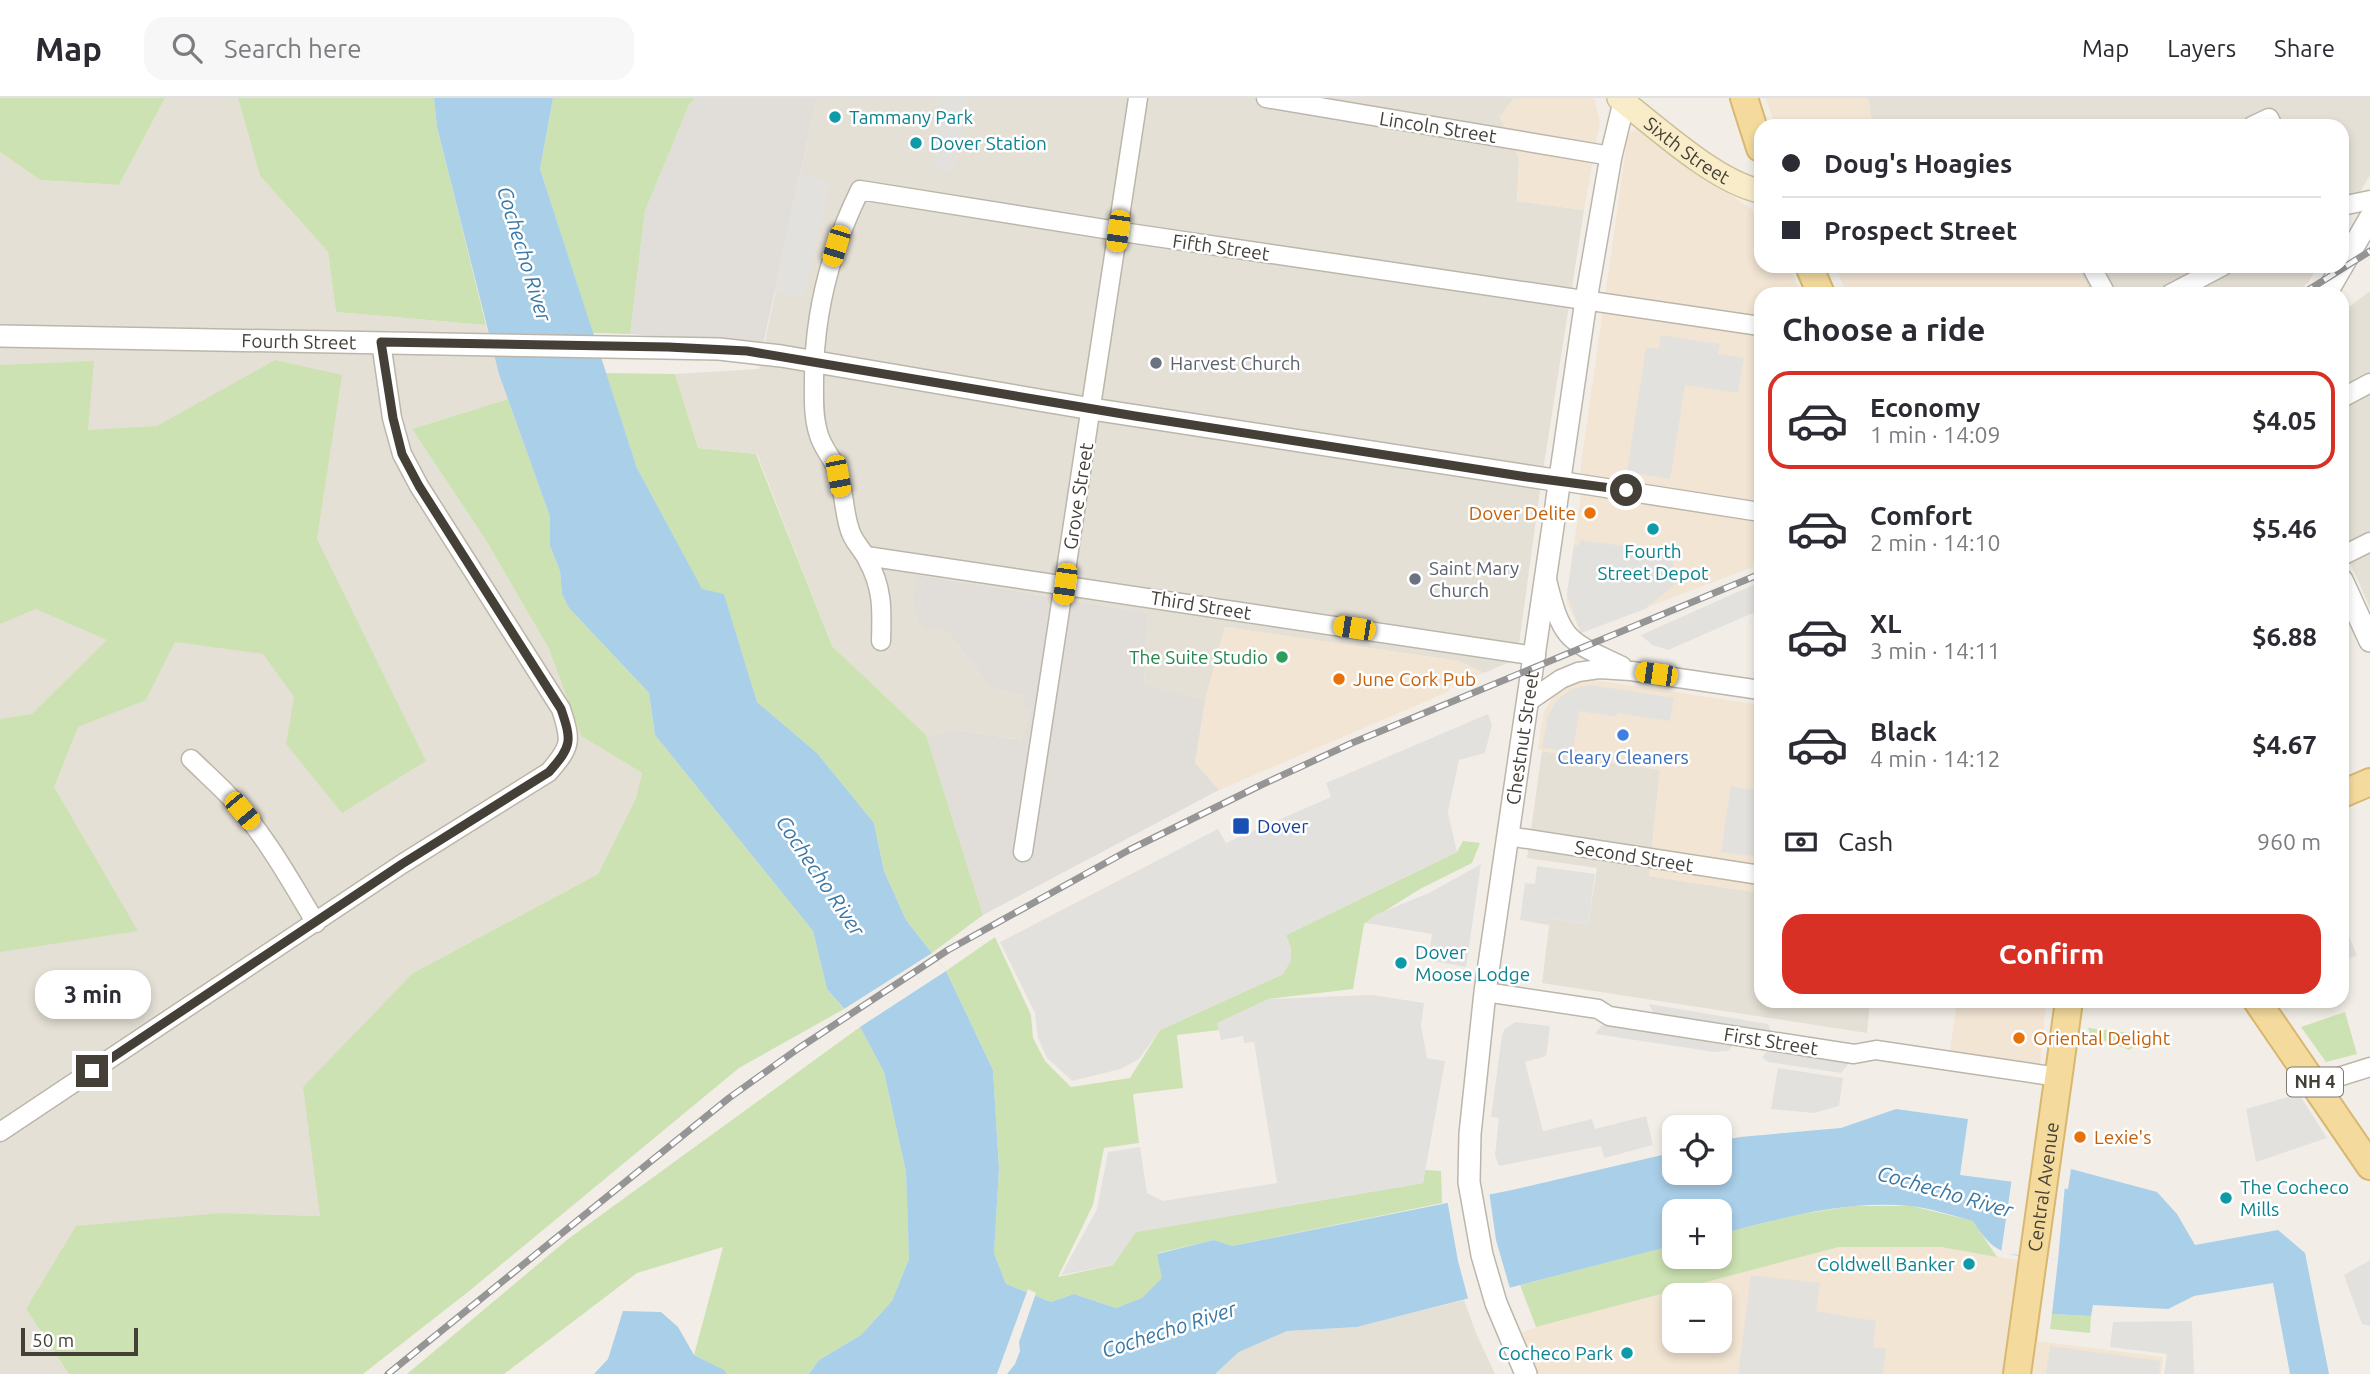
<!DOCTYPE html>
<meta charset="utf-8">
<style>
body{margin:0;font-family:Ubuntu,sans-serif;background:#f7f7f7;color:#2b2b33;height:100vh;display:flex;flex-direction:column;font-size:26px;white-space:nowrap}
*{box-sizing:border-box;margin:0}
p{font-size:23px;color:#7c7c81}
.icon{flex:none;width:38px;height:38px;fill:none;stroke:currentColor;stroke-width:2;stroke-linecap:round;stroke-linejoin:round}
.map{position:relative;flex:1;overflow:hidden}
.sheet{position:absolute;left:1754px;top:189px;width:595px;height:721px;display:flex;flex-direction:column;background:#fff;border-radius:21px;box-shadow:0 4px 10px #0003}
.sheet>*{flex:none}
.hud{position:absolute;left:1754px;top:21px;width:595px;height:154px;border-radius:21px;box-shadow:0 4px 10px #0003;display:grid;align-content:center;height:154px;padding:0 28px;background:#fff}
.controls{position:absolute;left:1662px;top:1017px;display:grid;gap:14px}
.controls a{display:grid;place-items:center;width:70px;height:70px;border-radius:14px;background:#fff;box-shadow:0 4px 10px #0003;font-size:35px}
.scale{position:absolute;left:21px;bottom:18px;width:117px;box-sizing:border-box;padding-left:7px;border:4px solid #443f37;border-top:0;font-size:19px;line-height:24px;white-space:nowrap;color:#443f37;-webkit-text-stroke:5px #fff;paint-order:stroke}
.end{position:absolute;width:32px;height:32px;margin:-16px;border:9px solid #443f37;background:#fff;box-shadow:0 0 0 4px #fff}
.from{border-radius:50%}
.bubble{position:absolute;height:49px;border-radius:21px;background:#fff;box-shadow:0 4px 10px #0003;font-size:23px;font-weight:600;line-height:49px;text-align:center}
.car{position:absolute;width:21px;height:42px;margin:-21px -10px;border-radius:9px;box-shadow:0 0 5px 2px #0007;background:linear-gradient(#f5c518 24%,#345 0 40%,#f5c518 0 76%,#345 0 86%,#f5c518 0)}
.hud b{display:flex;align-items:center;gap:24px;height:66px;font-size:26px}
.hud b+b{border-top:2px solid #e1e1e2}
.hud i{width:18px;height:18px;background:#2b2b33}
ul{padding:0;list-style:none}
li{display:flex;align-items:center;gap:21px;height:98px;margin:0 14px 10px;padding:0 14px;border:4px solid transparent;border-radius:21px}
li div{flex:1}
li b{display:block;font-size:26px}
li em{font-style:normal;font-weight:600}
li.selected{border-color:#d93025}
li>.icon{width:63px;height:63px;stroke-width:1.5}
h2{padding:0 28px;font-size:32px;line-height:84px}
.pay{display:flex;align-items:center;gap:18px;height:77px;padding:0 28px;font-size:26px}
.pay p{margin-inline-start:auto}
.primary-button{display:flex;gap:14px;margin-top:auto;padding:14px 28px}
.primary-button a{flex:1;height:80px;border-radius:21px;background:#d93025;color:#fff;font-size:28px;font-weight:600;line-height:80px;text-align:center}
header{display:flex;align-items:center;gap:42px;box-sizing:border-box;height:98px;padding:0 35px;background:#fff;border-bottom:2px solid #e1e1e2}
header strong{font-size:33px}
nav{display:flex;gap:38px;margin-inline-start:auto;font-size:24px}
.search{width:490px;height:63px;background:#f7f7f7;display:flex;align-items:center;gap:18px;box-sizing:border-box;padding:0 24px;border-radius:21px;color:#7c7c81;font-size:26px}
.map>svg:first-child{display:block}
.residential{fill:#e5e0d5}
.commercial{fill:#f2e5d4;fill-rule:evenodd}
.industrial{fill:#e1ddd8}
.green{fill:#cde2b3}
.parking{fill:#e3e1de}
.water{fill:#a9cfe9}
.pier{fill:#f2eee7}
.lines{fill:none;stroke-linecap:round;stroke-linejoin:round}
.minor-casing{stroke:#bcb6aa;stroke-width:21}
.tertiary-casing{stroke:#bcb6aa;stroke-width:24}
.secondary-casing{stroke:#cdc09a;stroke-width:26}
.primary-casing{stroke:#d8b86f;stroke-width:30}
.minor{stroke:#fff;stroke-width:18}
.tertiary{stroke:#fff;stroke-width:21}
.secondary{stroke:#f9edc9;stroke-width:23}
.primary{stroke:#f4db9d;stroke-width:26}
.rail-casing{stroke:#959595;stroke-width:7}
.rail{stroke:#fff;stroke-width:4.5;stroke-dasharray:13;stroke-linecap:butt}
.route{stroke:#443f37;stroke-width:9}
.culture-dot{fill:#0f9aa8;stroke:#fff;stroke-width:2.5}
.worship-dot{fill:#6b7280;stroke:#fff;stroke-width:2.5}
.food-dot{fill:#e8710a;stroke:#fff;stroke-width:2.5}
.leisure-dot{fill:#2e9e5b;stroke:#fff;stroke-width:2.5}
.shop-dot{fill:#3f7fe0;stroke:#fff;stroke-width:2.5}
.transit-dot{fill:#1a4fb4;stroke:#fff;stroke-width:2.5}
.labels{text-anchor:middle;stroke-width:5;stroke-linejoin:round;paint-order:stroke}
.shield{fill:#fff;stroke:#7c7973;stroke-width:2}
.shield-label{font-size:18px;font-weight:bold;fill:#443f37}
.culture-label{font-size:19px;fill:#0d838f;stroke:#fff;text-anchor:start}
.street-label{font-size:19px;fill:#443f37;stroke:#fff}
.worship-label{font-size:19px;fill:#5b616d;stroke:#fff;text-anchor:start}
.food-label{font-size:19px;fill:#c56008;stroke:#fff;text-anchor:start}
.leisure-label{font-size:19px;fill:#27864d;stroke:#fff;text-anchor:end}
.shop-label{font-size:19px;fill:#366cbe;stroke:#fff}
.transit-label{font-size:19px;fill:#164399;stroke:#fff;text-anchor:start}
.water-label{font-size:21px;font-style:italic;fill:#3a78a5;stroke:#fff}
</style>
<header>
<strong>Map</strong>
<div class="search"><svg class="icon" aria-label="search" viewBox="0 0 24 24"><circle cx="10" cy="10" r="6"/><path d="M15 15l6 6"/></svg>Search here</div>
<nav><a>Map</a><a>Layers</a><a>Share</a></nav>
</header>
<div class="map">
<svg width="2370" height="1276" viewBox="0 0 2370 1276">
<rect width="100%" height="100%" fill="#f2eee7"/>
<path class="residential" d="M165,0H238L260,78L328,154L336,214L486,227L508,301L412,331L487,444L549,551L581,638L642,675L636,700L598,776L413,875L320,1118L221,1115L26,1211L69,1276H0V54L40,82L119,87Z
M817,0H1514L1500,19L1519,61L1517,103L1584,112L1540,392L1517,561L1484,575L1459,563L1225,529L1205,602L1144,587L1148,515L919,477L927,531L946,532L991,590L1024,598L1031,611L1023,642L958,632L926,637L832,548L757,356L698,350L675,276L759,271Z
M1868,0H2370V77L2342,125V28H1873Z
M2077,168H2318L2308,185L2292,196H2092Z
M2370,193V510L2342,446V214Z
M1542,653L1660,672L1649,778L1760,795V903H1870L1867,935L1542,885L1550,821L1588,826L1597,770L1527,760Z
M1464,1202L1476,1235L1495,1276H1215L1239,1254L1287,1233L1357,1229Z"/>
<path class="commercial" d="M1514,0H1593L1595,2L1600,24L1584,112L1517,103L1519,61L1500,19Z
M1766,0H1868L1873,28H1775Z
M1637,31L1751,111L1760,121V168H1788L1802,196H1760V466L1581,535L1566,502L1580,404L1581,365L1628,36Z
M1835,168H2077L2092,196H1847Z
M1225,529L1459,563L1484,575L1451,586L1448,594L1219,692L1195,665L1205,602Z
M1594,582L1760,607V795L1649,778L1660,672L1542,653L1538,651L1544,613L1553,599L1576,584Z
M1957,903H2046L2040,966L1950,953Z
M1883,1148L1941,1149L2047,1167L2038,1243L2163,1259L2161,1276H1538L1521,1235L1536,1229L1839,1149ZM1675,1197H1720V1242H1675Z"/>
<path class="industrial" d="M695,0H817L763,247L630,236L645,113L689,7Z
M918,477L1148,515L1144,587L1205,602L1195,665L1219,692L983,817L926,637L958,632L1022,642L1031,611L1022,609L1024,598L991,590L946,532L927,531L918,523L913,501Z"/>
<path class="green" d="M0,0H165L119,87L40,82L0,54Z
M238,0H434L437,29L486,227L336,214L328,154L260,78Z
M553,0H695L689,7L645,113L630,236L593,235L540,71Z
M275,262L342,277L317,441L426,663L342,715L286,646L294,599L263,556L175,544L146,602L78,629L54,689L138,833L0,854V621L32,616L107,542L36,511L0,526V267L94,263L88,332L157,328Z
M606,275L675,276L698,350L756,356L832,548L926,637L983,817L932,855L906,822L884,773L874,725L817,655L757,604L724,497L702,492L637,370Z
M508,301L550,419V448L560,473L562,496L569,510L649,595L655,637L813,833L827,891L844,911L739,970L468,1194L363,1276H69L26,1211L76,1128L221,1115L320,1118L303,989L413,875L598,776L636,700L642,675L581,638L549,551L487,444L412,331Z
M1463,743L1480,745L1472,765L1420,791L1364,826L1353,891L1268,901L1219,932L1177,937L1183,990L1133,996L1139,1045L1104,1050L1093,1107L1058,1179L1113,1167L1135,1134L1423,1085L1425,1072L1441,1073L1442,1105L1232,1148L1214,1142L1158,1155L1163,1180L1142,1200L1116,1210L1074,1196L1051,1204L1006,1186L994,1155L999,1071L993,972L946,873L995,839L1031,917L1033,940L1045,963L1071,989L1130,980L1160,932L1283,876L1291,851L1286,837L1457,754Z
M2345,914L2357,956L2326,964L2301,929Z
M860,929L884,974L906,1074L909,1161L892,1203L861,1237L819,1262L809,1276H727L723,1272L694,1257L723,1149L637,1175L504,1276H407L568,1141Z
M2088,930L2141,936L2142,939L2130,952L2091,938Z
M1853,1108H1912L1973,1123L1997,1159L1941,1149H1839L1536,1229L1520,1187L1675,1147V1158H1720V1136L1795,1117Z
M2052,1216L2091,1218L2090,1235L2050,1231Z"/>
<path class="parking" d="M942,0H967L954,74L934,71L936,22Z
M799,75L830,84L804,199L774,193Z
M1661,237L1720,246L1718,256L1744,260L1738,295L1685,287L1670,381L1627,374L1646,249L1659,251Z
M1580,442L1675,455L1673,466L1678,484L1645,511L1581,535L1567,497L1574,447H1579Z
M1760,484V512L1668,552L1652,547L1641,537Z
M1590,587L1674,600L1670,623L1618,615L1616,619L1579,613L1573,653L1542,650L1548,618L1556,603L1571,591Z
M1488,616L1492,627L1485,655L1459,662L1450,704L1448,715L1457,754L1286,837L1291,851V863L1283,876L1160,932L1139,961L1121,971L1072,983L1047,960L1038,940L1035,915L1000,844L1218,731L1226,745L1331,699L1326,685Z
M1731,688L1760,693V759L1721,754Z
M1481,766L1466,869L1428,862L1432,836L1366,825L1375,817L1429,795Z
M1537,768L1595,776L1588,826L1551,821L1549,827L1520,822L1525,785L1535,786Z
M2342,822L2357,857L2342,864Z
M1372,897L1424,905L1421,927L1427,960L1445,963L1423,1085L1136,1134L1113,1167L1061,1177L1097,1111L1108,1054L1140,1049L1147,1095L1163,1103L1277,1085L1254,944L1244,945L1243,938L1221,942L1217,925L1268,901Z
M1649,906L1768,926L1773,939L1655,920Z
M1515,924L1550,928L1546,958L1525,964L1543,1033L1592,1021L1595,1031L1646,1018L1653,1047L1604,1060L1601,1048L1499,1068L1495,1057L1499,1020L1491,1019L1502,937L1505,931Z
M1602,927L1733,947L1728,953L1715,954L1595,936Z
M1768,952L1850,964L1841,975L1768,964L1762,959Z
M1778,970L1843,980L1839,1008L1814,1015L1771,1011Z
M2299,996L2327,1040L2256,1064L2246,1011Z
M2370,1162V1228L2362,1226L2344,1177Z
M1751,1177L1820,1185L1816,1213L1876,1223L1873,1249L1886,1251L1883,1276H1738Z
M2192,1223L2194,1276H2164L2167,1256L2110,1249L2113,1224Z
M2050,1248L2160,1263L2159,1276H2046Z"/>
<path class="water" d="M434,0H553L540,71L637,370L702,491L724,496L757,604L817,655L874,725L884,773L906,822L946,873L993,972L999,1071L994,1155L1006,1186L1051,1204L1074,1196L1116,1210L1142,1200L1162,1180L1157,1156L1214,1142L1232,1148L1512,1092L1675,1054V1074H1720V1043L1740,1039L1841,1030L1896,1011L1968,1021L1960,1077L2068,1091L2071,1071L2157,1094L2177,1116L2195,1147L2278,1132L2305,1155L2329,1276H2290L2273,1185L2194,1198L2168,1211L2093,1207L2091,1218L2052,1216L2058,1162C2014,1156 1998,1164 1973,1123C1953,1118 1931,1110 1910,1108C1845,1102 1783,1120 1720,1136V1113H1675V1147L1357,1229L1287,1233L1239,1254L1215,1276H809L819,1262L861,1237L892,1203L909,1161L906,1074L884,974L860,929L827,891L813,833L655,637L649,595L569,510L562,496L560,473L550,448V419L499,276L437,29Z
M623,1213L661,1214L678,1229L694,1257L724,1272L727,1276H594L608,1261Z"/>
<path class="pier" d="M932,855L946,873L860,929L844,911Z
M2012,1080L2065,1087L2058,1162L2001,1155Z
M1489,1093L1496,1142L1511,1194L1469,1204L1458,1163L1447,1101Z
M1028,1191L1036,1195L1019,1244L1020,1253L1015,1266L1007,1276H997Z"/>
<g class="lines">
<g class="minor-casing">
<path id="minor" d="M1266,0L1611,58
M2252,28L2269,20L2273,28
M2342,108L2370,102
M2091,168L2106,196
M2170,196L2223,168
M2342,300L2370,285
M1561,383L1760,414
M866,458L1536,558
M2342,458L2370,444
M1547,482C1562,543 1567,542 1622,568
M881,543C882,511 883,490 867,461C861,449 852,443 849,429C843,410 844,386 835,367C829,356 821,347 818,334C813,317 814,299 814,281C814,216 831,151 860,92L1136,136L1760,228
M1529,603L1561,581L1578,574L1599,571L1631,573L1760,592
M191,661C204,674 218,686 230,699C265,736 290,782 316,825
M1508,738L1760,777
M1023,754L1138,0
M1485,894L1598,911L1609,918L1854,956L1876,952L2058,979
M2316,986L2370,969
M0,1034L402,766L549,674C571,648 572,644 561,611L419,388L402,356L392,320L381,244"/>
</g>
<g class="tertiary-casing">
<g id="tertiary">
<path d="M2326,196L2370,120"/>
<path id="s1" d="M0,238L719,251L781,258L1092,311L1561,383"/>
<path d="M2342,482L2370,543"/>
<path id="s2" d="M1526,1276L1496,1205L1482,1157L1469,1084L1470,1036L1485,894L1586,202L1611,58L1625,0"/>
</g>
</g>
<g class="secondary-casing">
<g id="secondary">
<path id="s3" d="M1619,0C1656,29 1716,84 1760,93"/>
</g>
</g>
<g class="primary-casing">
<g id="primary">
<path d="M1744,0L1760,50"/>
<path d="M1809,168L1821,196"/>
<path d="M2342,696L2370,684"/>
<path d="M2257,903L2370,1068"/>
<path id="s4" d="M2017,1276L2069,903"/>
</g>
</g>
<use href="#minor" class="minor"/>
<use href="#tertiary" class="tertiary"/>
<use href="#secondary" class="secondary"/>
<use href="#primary" class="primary"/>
<g class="rail-casing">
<path id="rail" d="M2302,196L2370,153
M388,1276L729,1000L799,950L948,852L1129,752L1259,688L1352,645L1760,476"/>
</g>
<use href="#rail" class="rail"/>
</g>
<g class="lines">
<path class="route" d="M92,973L402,766L549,674C572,648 572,643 561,611L419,388L402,356L393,320L381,244L668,249L747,253L1135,318L1527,379L1626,392"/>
</g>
<g class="culture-dot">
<circle cx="835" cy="19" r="7"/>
<circle cx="916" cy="45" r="7"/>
<circle cx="1653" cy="431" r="7"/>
<circle cx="1401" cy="865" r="7"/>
<circle cx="2226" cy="1100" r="7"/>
<circle cx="1969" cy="1166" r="7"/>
<circle cx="1627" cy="1255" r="7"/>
</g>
<g class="worship-dot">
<circle cx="1156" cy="265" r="7"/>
<circle cx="1415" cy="481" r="7"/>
</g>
<g class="food-dot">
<circle cx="1590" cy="415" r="7"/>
<circle cx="1339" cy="581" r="7"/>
<circle cx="2019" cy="940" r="7"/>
<circle cx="2080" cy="1039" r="7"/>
</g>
<circle class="leisure-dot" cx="1282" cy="559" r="7"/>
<circle class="shop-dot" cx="1623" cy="637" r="7"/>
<rect class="transit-dot" x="1232" y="719" width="18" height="18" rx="3.5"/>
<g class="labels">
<rect class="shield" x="2287" y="969.5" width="56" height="29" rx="5"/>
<g class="shield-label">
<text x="2315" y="990">NH 4</text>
</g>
<g class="culture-label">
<text x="849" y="26">Tammany Park</text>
<text x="930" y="52">Dover Station</text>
<text x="1653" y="460" text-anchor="middle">Fourth<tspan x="1653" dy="22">Street Depot</tspan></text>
<text x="1415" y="861">Dover<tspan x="1415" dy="22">Moose Lodge</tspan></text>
<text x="2240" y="1096">The Cocheco<tspan x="2240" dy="22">Mills</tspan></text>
<text x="1955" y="1173" text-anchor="end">Coldwell Banker</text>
<text x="1613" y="1262" text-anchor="end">Cocheco Park</text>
</g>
<g class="street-label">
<text transform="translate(1438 29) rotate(9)" y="7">Lincoln Street</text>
<text dy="7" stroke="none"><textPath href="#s3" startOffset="86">Sixth Street</textPath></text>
<text transform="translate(1221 149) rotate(8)" y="7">Fifth Street</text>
<text dy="7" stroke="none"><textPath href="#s1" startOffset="299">Fourth Street</textPath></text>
<text transform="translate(1078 398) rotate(-81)" y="7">Grove Street</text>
<text transform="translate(1201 507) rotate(9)" y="7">Third Street</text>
<text dy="7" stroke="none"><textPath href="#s2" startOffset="649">Chestnut Street</textPath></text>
<text transform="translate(1634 758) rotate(9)" y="7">Second Street</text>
<text transform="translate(1771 943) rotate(9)" y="7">First Street</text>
<text dy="7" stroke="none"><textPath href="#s4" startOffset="189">Central Avenue</textPath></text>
</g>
<g class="worship-label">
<text x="1170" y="272">Harvest Church</text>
<text x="1429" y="477">Saint Mary<tspan x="1429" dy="22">Church</tspan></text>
</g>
<g class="food-label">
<text x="1576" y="422" text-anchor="end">Dover Delite</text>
<text x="1353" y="588">June Cork Pub</text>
<text x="2033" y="947">Oriental Delight</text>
<text x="2094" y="1046">Lexie's</text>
</g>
<g class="leisure-label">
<text x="1268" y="566">The Suite Studio</text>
</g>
<g class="shop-label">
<text x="1623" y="666">Cleary Cleaners</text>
</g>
<g class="transit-label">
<text x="1257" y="735">Dover</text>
</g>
<g class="water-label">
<text transform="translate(524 156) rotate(73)" y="7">Cochecho River</text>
<text transform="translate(820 778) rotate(56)" y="7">Cochecho River</text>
<text transform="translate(1945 1094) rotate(16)" y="7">Cochecho River</text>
<text transform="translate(1169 1232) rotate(-18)" y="7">Cochecho River</text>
</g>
</g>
</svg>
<div class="controls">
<a><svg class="icon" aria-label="locate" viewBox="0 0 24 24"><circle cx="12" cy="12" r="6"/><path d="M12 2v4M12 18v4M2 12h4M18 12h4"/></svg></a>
<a>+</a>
<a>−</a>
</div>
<div class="scale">50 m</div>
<i class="end from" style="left:1626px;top:392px"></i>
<i class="end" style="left:92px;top:973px"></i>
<div class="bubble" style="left:35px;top:872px;width:116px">3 min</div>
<i class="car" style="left:1118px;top:133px;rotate:188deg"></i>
<i class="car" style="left:836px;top:148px;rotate:197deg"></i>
<i class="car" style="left:838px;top:378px;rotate:169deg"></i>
<i class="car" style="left:1065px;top:486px;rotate:188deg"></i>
<i class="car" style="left:1354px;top:530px;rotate:279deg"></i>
<i class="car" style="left:1656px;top:576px;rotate:278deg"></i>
<i class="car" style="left:242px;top:713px;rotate:140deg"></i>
<div class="hud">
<b><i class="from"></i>Doug's Hoagies</b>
<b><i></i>Prospect Street</b>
</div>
<section class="sheet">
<h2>Choose a ride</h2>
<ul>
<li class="selected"><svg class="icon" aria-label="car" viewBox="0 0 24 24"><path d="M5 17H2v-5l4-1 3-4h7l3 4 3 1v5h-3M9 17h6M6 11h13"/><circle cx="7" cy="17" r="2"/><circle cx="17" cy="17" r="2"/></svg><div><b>Economy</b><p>1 min · 14:09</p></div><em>$4.05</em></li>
<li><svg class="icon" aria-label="car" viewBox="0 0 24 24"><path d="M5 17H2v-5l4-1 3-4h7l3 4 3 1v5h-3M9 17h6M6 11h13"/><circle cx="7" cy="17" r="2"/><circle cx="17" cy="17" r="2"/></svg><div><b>Comfort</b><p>2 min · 14:10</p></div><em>$5.46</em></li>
<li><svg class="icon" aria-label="car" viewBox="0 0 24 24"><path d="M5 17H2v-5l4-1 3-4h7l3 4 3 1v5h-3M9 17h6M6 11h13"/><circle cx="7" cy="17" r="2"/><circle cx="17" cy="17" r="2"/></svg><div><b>XL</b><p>3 min · 14:11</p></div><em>$6.88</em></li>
<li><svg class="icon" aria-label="car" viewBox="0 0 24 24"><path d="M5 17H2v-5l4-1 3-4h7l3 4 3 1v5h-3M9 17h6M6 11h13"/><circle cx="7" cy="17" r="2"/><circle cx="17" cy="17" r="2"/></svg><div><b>Black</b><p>4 min · 14:12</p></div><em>$4.67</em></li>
</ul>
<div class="pay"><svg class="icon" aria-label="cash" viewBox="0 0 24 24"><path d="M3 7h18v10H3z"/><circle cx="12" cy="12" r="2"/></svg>Cash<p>960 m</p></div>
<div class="primary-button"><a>Confirm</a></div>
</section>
</div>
